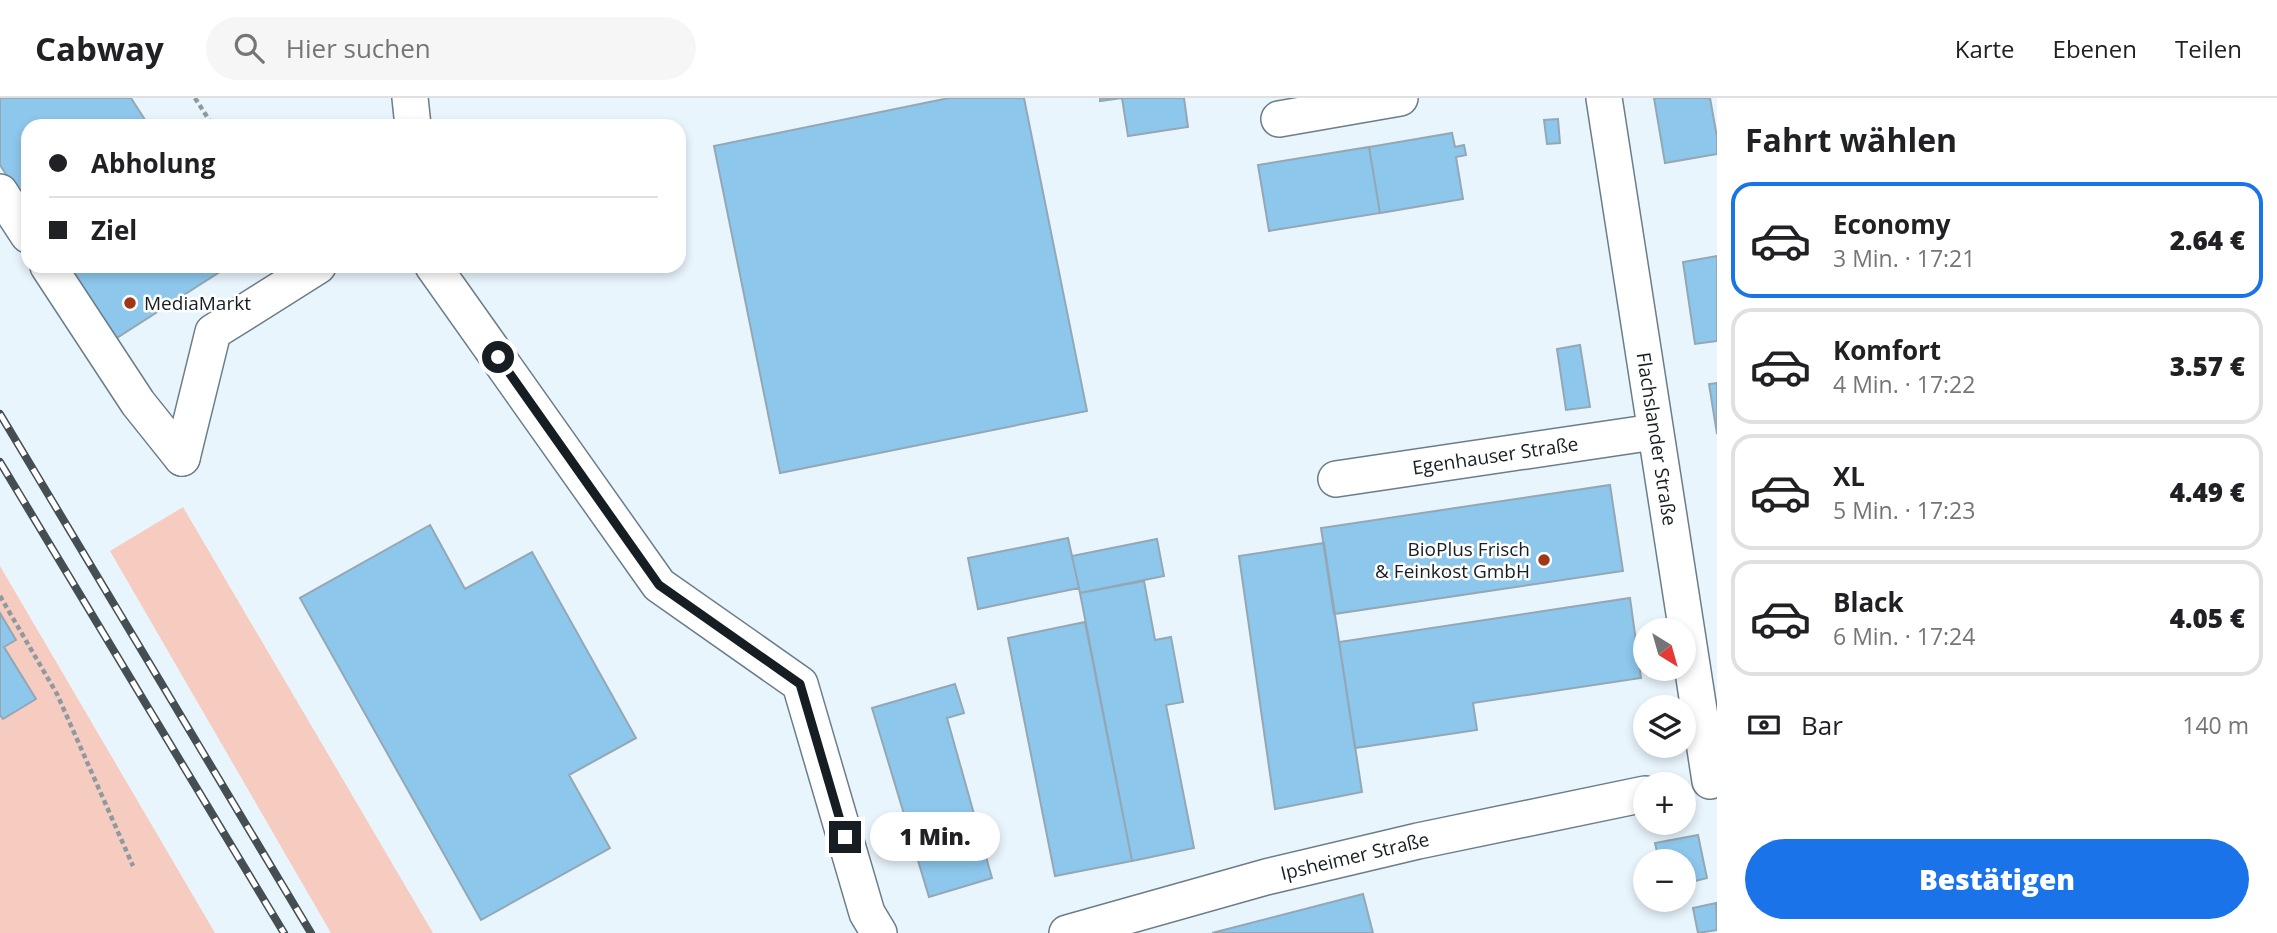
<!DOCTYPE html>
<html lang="de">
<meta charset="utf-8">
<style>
body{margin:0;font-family:"Open Sans",sans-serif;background:#f6f6f6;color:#202124;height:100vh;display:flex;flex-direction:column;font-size:26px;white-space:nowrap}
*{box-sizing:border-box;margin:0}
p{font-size:23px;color:#757577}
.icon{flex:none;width:38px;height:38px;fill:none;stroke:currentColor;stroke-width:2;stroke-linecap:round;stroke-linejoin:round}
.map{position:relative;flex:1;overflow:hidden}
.side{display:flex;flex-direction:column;background:#fff;width:560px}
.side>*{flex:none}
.banner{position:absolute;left:21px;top:21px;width:665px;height:154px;border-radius:21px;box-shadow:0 4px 10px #0003;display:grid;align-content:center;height:154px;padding:0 28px;background:#fff}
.needle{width:46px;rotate:143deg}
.buttons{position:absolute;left:1633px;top:520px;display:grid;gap:14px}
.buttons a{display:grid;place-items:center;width:63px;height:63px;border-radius:50%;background:#fff;box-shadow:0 4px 10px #0003;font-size:35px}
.end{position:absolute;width:32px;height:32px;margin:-16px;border:9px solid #161e23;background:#fff;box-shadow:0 0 0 4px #fff}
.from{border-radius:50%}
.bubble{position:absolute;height:49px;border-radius:24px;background:#fff;box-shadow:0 4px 10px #0003;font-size:23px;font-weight:800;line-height:49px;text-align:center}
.banner b{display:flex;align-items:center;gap:24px;height:66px;font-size:26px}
.banner b+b{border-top:2px solid #e0e0e0}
.banner i{width:18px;height:18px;background:#202124}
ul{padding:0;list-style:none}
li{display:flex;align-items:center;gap:21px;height:116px;margin:0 14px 10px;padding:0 14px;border:4px solid #e0e0e0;border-radius:21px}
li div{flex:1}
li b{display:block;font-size:26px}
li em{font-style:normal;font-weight:800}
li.active{border-color:#1a73e8}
li>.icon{width:63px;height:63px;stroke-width:1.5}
h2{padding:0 28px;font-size:32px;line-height:84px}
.pay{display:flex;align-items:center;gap:18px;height:77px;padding:0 28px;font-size:26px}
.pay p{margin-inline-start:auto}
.action{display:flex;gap:14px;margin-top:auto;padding:14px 28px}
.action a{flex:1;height:80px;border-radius:42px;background:#1a73e8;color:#fff;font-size:28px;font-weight:800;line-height:80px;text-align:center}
header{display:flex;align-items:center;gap:42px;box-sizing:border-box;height:98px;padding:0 35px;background:#fff;border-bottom:2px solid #e0e0e0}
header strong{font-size:33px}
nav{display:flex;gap:38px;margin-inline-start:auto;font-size:24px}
.search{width:490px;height:63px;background:#f6f6f6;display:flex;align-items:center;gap:18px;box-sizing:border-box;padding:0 24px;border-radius:38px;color:#757577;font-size:26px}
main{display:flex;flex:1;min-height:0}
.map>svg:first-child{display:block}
.green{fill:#f6ccc1}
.building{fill:#8dc7ec;stroke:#94a7b4;stroke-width:2}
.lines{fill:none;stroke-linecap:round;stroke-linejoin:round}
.minor-casing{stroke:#6b7d89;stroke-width:38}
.path{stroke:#8f99a0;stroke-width:4.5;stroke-dasharray:5 3.5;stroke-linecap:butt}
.minor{stroke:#fff;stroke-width:35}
.rail-casing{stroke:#454e53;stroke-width:8}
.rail{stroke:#fff;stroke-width:5;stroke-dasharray:16;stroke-linecap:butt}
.route{stroke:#161e23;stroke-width:9}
.poi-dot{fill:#9f3819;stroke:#fff;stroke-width:2.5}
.labels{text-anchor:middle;stroke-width:5;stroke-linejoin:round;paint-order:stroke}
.poi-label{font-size:19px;fill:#161e23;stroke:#fff;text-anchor:start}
.street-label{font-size:19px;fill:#161e23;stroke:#fff}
</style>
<header>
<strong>Cabway</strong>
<div class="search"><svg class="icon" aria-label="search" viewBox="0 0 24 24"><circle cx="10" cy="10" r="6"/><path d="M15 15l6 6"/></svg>Hier suchen</div>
<nav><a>Karte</a><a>Ebenen</a><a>Teilen</a></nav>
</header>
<main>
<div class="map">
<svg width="1717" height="835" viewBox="0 0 1717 835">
<rect width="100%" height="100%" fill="#e9f5fd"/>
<path class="green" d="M183,409L433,835H331L110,453Z
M0,468L215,835H0Z"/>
<path class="building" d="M0,0H131L149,28H28V111L0,67Z
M949,0H1024L1087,313L780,375L714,48Z
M1100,0H1184L1188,29L1128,38L1122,0L1100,3Z
M1654,0H1710L1717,39V56L1665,65Z
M1558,21L1560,45L1547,46L1544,22Z
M1452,35L1455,49L1464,47L1466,57L1456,59L1463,101L1380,115L1369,49Z
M1369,49L1380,115L1269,133L1258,67Z
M1717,158V243L1695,246L1683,164Z
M65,168H229L112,243Z
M1580,247L1590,309L1566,312L1557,251Z
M1717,285V336L1709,286Z
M1610,387L1623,473L1334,516L1321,430Z
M430,427L465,491L532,454L636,640L569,677L610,750L481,822L300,500Z
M1068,440L1079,490L978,511L968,460Z
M1157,441L1164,478L1080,495L1072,458Z
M1324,445L1362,694L1275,711L1239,458Z
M1144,483L1155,542L1171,539L1183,604L1166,607L1194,750L1132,763L1080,495Z
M1630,500L1641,580L1473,605L1477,632L1355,650L1339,544Z
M0,515L16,542L4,549L36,601L3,621L0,617Z
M1085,524L1132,763L1055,778L1008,540Z
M955,586L964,615L947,620L992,780L929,799L872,610Z
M1698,737L1707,780L1684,786V763H1659L1655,745Z
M1363,796L1373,835H1212Z
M1716,805L1717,832L1698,835L1693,810Z"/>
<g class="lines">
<g class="minor-casing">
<g id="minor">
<path d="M410,0L413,28"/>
<path id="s1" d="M1604,0L1710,683"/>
<path d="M1279,21L1400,0"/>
<path d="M0,94L28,137"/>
<path d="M48,168L138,305L182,360"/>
<path d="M433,168L659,487L800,586L867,815L879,835"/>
<path d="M182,360L213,234L318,168"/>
<path id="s2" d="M1336,381L1654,334"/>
<path id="s3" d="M1067,835L1266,779L1418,743L1645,696"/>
</g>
</g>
<path class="path" d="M195,0L213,28
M0,498L57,596L133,768"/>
<use href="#minor" class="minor"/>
<g class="rail-casing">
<path id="rail" d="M0,316L311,835
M0,364L284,835"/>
</g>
<use href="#rail" class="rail"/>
</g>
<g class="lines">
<path class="route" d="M498,259L659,487L800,586L845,739"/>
</g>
<g class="poi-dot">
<circle cx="130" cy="205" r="7"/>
<circle cx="1544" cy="462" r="7"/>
</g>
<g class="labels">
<g class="poi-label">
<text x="144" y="212">MediaMarkt</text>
<text x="1530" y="458" text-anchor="end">BioPlus Frisch<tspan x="1530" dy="22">&amp; Feinkost GmbH</tspan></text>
</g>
<g class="street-label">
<text dy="7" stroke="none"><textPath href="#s1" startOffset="345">Flachslander Straße</textPath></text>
<text dy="7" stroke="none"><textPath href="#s2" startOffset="161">Egenhauser Straße</textPath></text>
<text dy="7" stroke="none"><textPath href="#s3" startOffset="298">Ipsheimer Straße</textPath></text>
</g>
</g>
</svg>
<div class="buttons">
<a><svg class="needle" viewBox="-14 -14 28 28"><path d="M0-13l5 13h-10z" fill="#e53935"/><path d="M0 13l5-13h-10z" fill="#757577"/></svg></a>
<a><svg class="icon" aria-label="layers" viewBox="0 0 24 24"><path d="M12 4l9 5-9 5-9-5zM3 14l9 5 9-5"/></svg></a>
<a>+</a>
<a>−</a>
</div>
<i class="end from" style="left:498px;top:259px"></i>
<i class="end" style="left:845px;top:739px"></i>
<div class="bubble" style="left:870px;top:714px;width:130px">1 Min.</div>
<div class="banner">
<b><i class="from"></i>Abholung</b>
<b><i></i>Ziel</b>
</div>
</div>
<section class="side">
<h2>Fahrt wählen</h2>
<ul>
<li class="active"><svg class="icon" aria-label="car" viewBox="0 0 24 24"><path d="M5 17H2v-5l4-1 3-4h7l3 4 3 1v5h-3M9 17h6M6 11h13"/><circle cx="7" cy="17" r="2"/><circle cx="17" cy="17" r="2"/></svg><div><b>Economy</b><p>3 Min. · 17:21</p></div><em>2.64 €</em></li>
<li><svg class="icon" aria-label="car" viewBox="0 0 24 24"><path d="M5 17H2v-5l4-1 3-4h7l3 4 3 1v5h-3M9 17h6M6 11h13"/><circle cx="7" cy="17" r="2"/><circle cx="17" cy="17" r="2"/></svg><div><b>Komfort</b><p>4 Min. · 17:22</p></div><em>3.57 €</em></li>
<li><svg class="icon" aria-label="car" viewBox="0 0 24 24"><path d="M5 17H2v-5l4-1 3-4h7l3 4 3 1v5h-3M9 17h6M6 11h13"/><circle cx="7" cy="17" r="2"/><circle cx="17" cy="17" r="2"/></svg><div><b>XL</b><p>5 Min. · 17:23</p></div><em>4.49 €</em></li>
<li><svg class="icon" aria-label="car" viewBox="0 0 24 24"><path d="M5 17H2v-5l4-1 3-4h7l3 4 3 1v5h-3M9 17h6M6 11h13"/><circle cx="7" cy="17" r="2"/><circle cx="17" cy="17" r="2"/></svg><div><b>Black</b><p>6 Min. · 17:24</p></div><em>4.05 €</em></li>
</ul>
<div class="pay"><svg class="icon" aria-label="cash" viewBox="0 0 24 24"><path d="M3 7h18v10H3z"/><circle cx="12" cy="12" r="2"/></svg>Bar<p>140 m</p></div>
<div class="action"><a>Bestätigen</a></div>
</section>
</main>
